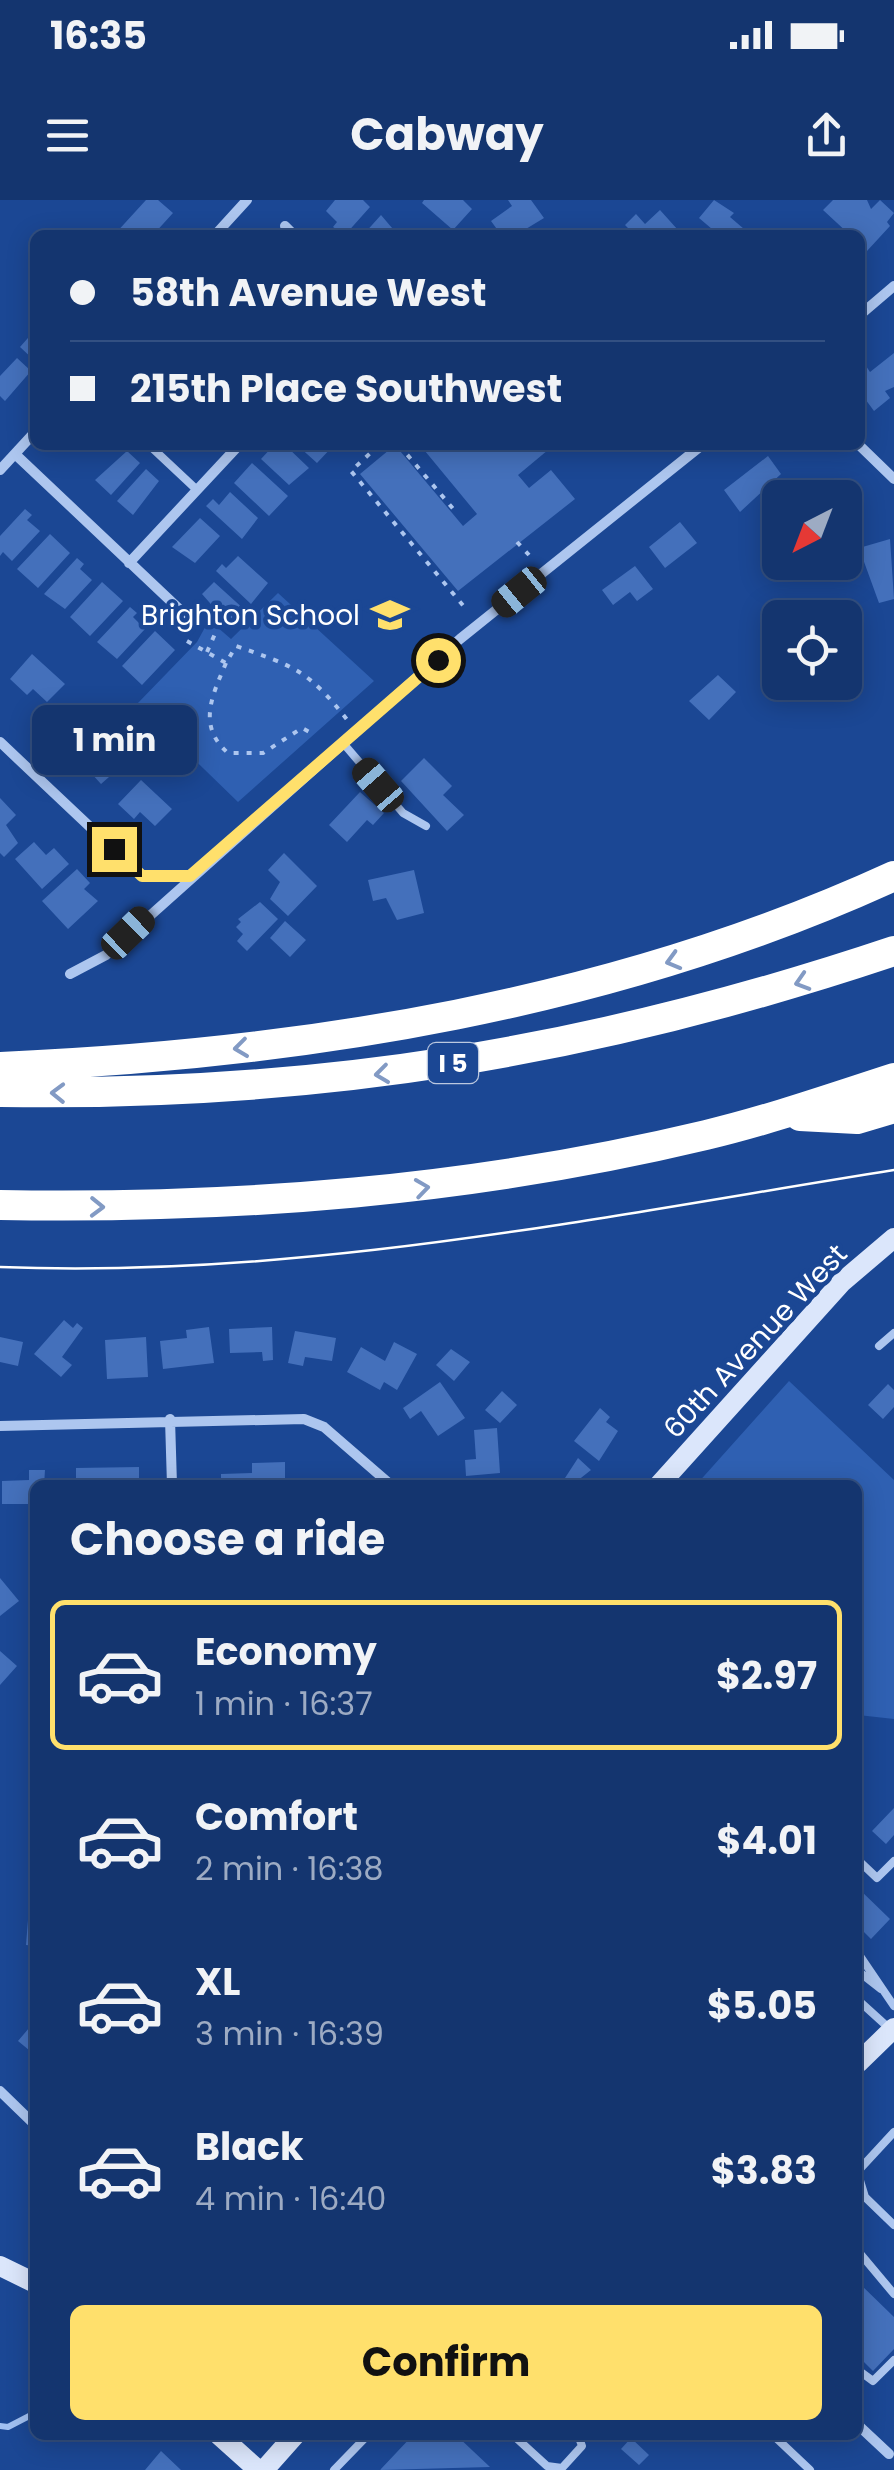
<!DOCTYPE html>
<meta charset="utf-8">
<style>
body{margin:0;font-family:Poppins,sans-serif;background:#1d3d74;color:#f1f3f6;height:100vh;display:flex;flex-direction:column;font-size:38px;white-space:nowrap}
*{box-sizing:border-box;margin:0}
p{font-size:32px;color:#9dabc3}
.icon{flex:none;width:55px;height:55px;fill:none;stroke:currentColor;stroke-width:2;stroke-linecap:round;stroke-linejoin:round}
.map{position:relative;flex:1;overflow:hidden}
.sheet{position:absolute;left:30px;top:1280px;width:832px;height:960px;display:flex;flex-direction:column;background:#14356f;border-radius:15px;box-shadow:0 5px 25px #0003,0 0 0 2px #335082}
.sheet>*{flex:none}
.hud{position:absolute;left:30px;top:30px;width:835px;height:220px;border-radius:15px;box-shadow:0 5px 25px #0003,0 0 0 2px #335082;display:grid;align-content:center;height:220px;padding:0 40px;background:#14356f}
.needle{width:65px;rotate:222deg}
.tools{position:absolute;left:762px;top:280px;display:grid;gap:20px}
.tools a{display:grid;place-items:center;width:100px;height:100px;border-radius:15px;background:#14356f;box-shadow:0 5px 25px #0003,0 0 0 2px #335082;font-size:50px}
.end{position:absolute;width:45px;height:45px;margin:-22px;border:12px solid #ffe06c;background:#111;box-shadow:0 0 0 5px #111}
.from{border-radius:50%}
.bubble{position:absolute;height:70px;border-radius:15px;background:#14356f;box-shadow:0 5px 25px #0003,0 0 0 2px #335082;font-size:32px;font-weight:700;line-height:70px;text-align:center}
.car{position:absolute;width:30px;height:60px;margin:-30px -15px;border-radius:12px;box-shadow:0 0 8px 2px #0007;background:linear-gradient(#222 24%,#8ab4d8 0 40%,#222 0 76%,#8ab4d8 0 86%,#222 0)}
.hud b{display:flex;align-items:center;gap:35px;height:95px;font-size:38px}
.hud b+b{border-top:2px solid #335082}
.hud i{width:25px;height:25px;background:#f1f3f6}
ul{padding:0;list-style:none}
li{display:flex;align-items:center;gap:30px;height:150px;margin:0 20px 15px;padding:0 20px;border:5px solid transparent;border-radius:15px}
li div{flex:1}
li b{display:block;font-size:38px}
li em{font-style:normal;font-weight:700}
li.selected{border-color:#ffe06c}
li>.icon{width:90px;height:90px;stroke-width:1.5}
h2{padding:0 40px;font-size:45px;line-height:120px}
.button{display:flex;gap:20px;margin-top:auto;padding:20px 40px}
.button a{flex:1;height:115px;border-radius:15px;background:#ffe06c;color:#111;font-size:40px;font-weight:700;line-height:115px;text-align:center}
.status{display:flex;justify-content:space-between;align-items:center;height:70px;padding:0 50px;background:#14356f;direction:ltr}
.status svg{height:28px;fill:currentColor}
header{display:flex;justify-content:space-between;align-items:center;height:130px;padding:0 40px;background:#14356f;font-size:45px;font-weight:700}
.map>svg:first-child{display:block}
.green{fill:#2f60b2}
.lines{fill:none;stroke-linecap:round;stroke-linejoin:round}
.stream{stroke:#a1c0f1;stroke-width:6}
.building{fill:#4470bb}
.path{stroke:#adc6ef;stroke-width:4;stroke-dasharray:5 8;stroke-linecap:butt}
.lane{stroke:#adc6ef;stroke-width:8}
.street{stroke:#adc6ef;stroke-width:10}
.secondary{stroke:#dbe6fb;stroke-width:20}
.highway{stroke:#fff;stroke-width:30}
.tram{stroke:#fff;stroke-width:2.5}
.oneway{stroke:#829ac4}
.route{stroke:#ffe06c;stroke-width:12}
.labels{text-anchor:middle;stroke-width:9;stroke-linejoin:round;paint-order:stroke}
.shield{fill:#1b4794;stroke:#bbc8df;stroke-width:2.5}
.shield-label{font-size:25px;font-weight:bold;fill:#fff}
.poi-label{font-size:28px;fill:#fff;stroke:#1b4794;text-anchor:end}
.street-label{font-size:28px;fill:#fff;stroke:#1b4794}
</style>
<div class="status"><b>16:35</b><svg viewBox="0 0 49 12"><path d="M0 12V9h3v3zM5 12V6h3v6zM10 12V3h3v9zM15 12V0h3v12zM26 1h20v11H26zM47 4h2v5h-2z"/></svg></div>
<header><svg class="icon" aria-label="menu" viewBox="0 0 24 24"><path d="M4 6h16M4 12h16M4 18h16"/></svg>Cabway<svg class="icon" aria-label="share" viewBox="0 0 24 24"><path d="M12 15V3M7 8l5-5 5 5M5 13v7h14v-7"/></svg></header>
<div class="map">
<svg width="894" height="2270" viewBox="0 0 894 2270">
<rect width="100%" height="100%" fill="#1b4794"/>
<path class="green" d="M278,393L374,481L238,602L137,504L197,442L209,420L231,439Z
M789,1181L894,1280V1519L858,1515V1285H696Z"/>
<g class="lines">
<path class="stream" d="M0,2226L8,2227L35,2213"/>
</g>
<path class="building" d="M146,0H158L173,13L153,35H114Z
M335,0H363L370,7L345,35L333,27L337,22L326,11Z
M424,0H463L472,9L453,30L422,3Z
M508,0H531L544,18L516,35H494L499,32L491,21L512,6Z
M714,0L734,13L730,17L744,29L739,35H719L699,18Z
M833,0H867L871,9L880,0L894,13L887,22L890,26L867,51L860,45V35H850L823,10Z
M660,10L678,30L672,35H635L625,25L636,14L645,24Z
M381,15L398,35H363Z
M35,130V161L20,147Z
M894,153V187L885,191L890,198L874,211L860,192V170L866,166L870,172Z
M17,158L31,171L5,201L0,196V176Z
M274,245H285L309,268L289,285L261,259Z
M297,245H334L317,263Z
M395,245L463,326L477,314L420,245H554L518,275L529,288L551,270L575,299L458,391L360,274Z
M127,251L140,263L111,295L95,280Z
M768,256L781,274L740,312L724,290Z
M252,263L288,296L269,316L234,283Z
M146,269L159,281L133,315L117,301Z
M812,284L825,298H799Z
M230,292L258,318L242,339L206,306L213,299L219,305Z
M25,309L32,315L27,320L40,331L12,361L3,352L0,356V336Z
M200,318L220,336L195,363L172,347Z
M680,322L697,343L665,368L649,347Z
M50,334L70,353L38,388L17,369Z
M890,339L894,399L879,403L859,348Z
M238,356L268,383L251,404L216,371L222,364L226,368Z
M77,358L84,364L80,369L92,380L65,409L44,394Z
M635,366L653,389L637,401L630,392L613,405L602,390Z
M102,382L123,401L90,436L70,417Z
M214,382L246,411L231,427L202,394Z
M130,407L137,413L133,417L145,429L117,459L97,442Z
M155,431L175,450L142,485L122,466Z
M32,454L65,484L47,502L33,489L27,495L10,479Z
M718,475L736,492L709,520L689,501Z
M92,532L116,558L126,549L133,556L101,584L71,551Z
M424,558L452,586L443,595L464,615L447,631L401,581Z
M141,580L172,609L155,626L140,612L134,619L118,604Z
M360,592L384,613L373,625L367,620L347,642L329,625Z
M0,598L16,615L6,625L18,643L4,657L0,653Z
M34,642L46,655L54,648L69,664L42,689L15,659Z
M284,653L317,686L288,716L270,699L280,682L268,670Z
M77,669L90,683L84,689L98,701L68,729L42,701Z
M414,670L424,713L397,720L386,698L373,701L368,680Z
M260,702L278,719L247,751L237,741L243,734L236,727L241,722L238,719Z
M285,721L306,740L290,757L270,738Z
M64,1120L73,1128L77,1123L83,1128L62,1157L72,1165L61,1177L34,1154Z
M209,1127L214,1163L163,1169L160,1141L187,1138L186,1130Z
M272,1127L273,1160L263,1161L262,1152L230,1153L229,1129Z
M295,1131L336,1138L332,1161L305,1157L303,1166L288,1163Z
M0,1137L23,1142L18,1166L0,1162Z
M146,1137L148,1177L107,1179L105,1140Z
M394,1142L417,1154L397,1190L384,1182L380,1190L347,1172L361,1147L385,1161Z
M451,1149L470,1162L454,1181L436,1165Z
M440,1182L465,1218L438,1236L421,1211L410,1219L403,1208Z
M888,1184L894,1190V1207L883,1219L868,1205Z
M502,1191L517,1205L500,1223L485,1210Z
M600,1208L610,1217L606,1222L618,1231L599,1261L574,1241Z
M497,1228L500,1273L466,1276L465,1260L476,1259L474,1230Z
M578,1258L591,1270L572,1285L565,1278Z
M285,1262V1285H221V1274L252,1273V1263Z
M139,1267V1285H76V1268Z
M29,1270H45L44,1285H35V1304H2V1281L29,1280Z
M0,1378L19,1401L0,1416Z
M0,1451L17,1466L0,1485Z
M894,1608V1635L886,1644L872,1631Z
M858,1688L890,1719L871,1739L858,1726Z
M28,1720L35,1721V1746L26,1745Z
M35,1821V1855L18,1841Z
M858,2082L894,2117V2149L873,2171L858,2156Z
M413,2235H456L490,2267L380,2270Z
M631,2238L649,2255L639,2265L621,2249Z
M161,2251L181,2270H145Z"/>
<g class="lines">
<path class="path" d="M379,245L351,271L466,409
M399,245L455,311
M603,245L608,250L607,245
M517,342L529,355
M187,441L226,463L236,446C296,467 308,470 349,522
M207,452L218,427
M226,463C212,496 197,526 228,553H263L302,528L315,535
M32,2153L35,2152"/>
<path class="lane" d="M149,245L197,290
M343,543L403,613L426,626
M879,1146L894,1133
M858,1660L877,1678L894,1661
M858,1753L894,1806
M858,1771L881,1789
M858,1800L890,1829
M858,1971L894,1932
M858,1974L865,1997L894,2025
M858,2051L894,2094
M858,2170L873,2181L894,2160
M513,2235L547,2266L562,2268L582,2246L578,2235
M773,2235L810,2270
M334,2270L368,2235"/>
<path class="street" d="M285,26L294,35
M215,35L247,0
M860,115L894,86
M859,245L894,279
M15,254L195,424
M0,270L35,232
M129,363L239,245
M0,542L142,676H189
M70,774L106,755L460,439L702,245
M170,1219L172,1285
M0,1226L304,1219L324,1227L391,1285
M0,1891L35,1925
M858,2225L889,2254"/>
<path class="secondary" d="M659,1285L842,1082L894,1038
M858,1863L894,1828
M0,2066L35,2083
M219,2235L258,2270
M264,2270L295,2235"/>
<path class="highway" d="M0,867C304,854 615,804 894,676
M0,892C317,897 593,852 894,751
M800,916L857,919L894,908
M0,1005C239,1009 472,991 706,935C769,920 832,898 894,878"/>
<path class="tram" d="M0,1067C301,1079 598,1017 894,970"/>
</g>
<defs><path id="oneway-chevron" d="M-2-3.5L2.5 0L-2 3.5" fill="none" stroke-width="1.6" stroke-linecap="round" stroke-linejoin="round" transform="scale(2.5)"/></defs>
<g class="oneway">
<use href="#oneway-chevron" transform="translate(673 761) rotate(164)"/>
<use href="#oneway-chevron" transform="translate(802 782) rotate(163)"/>
<use href="#oneway-chevron" transform="translate(241 848) rotate(173)"/>
<use href="#oneway-chevron" transform="translate(382 874) rotate(173)"/>
<use href="#oneway-chevron" transform="translate(58 893) rotate(-179)"/>
<use href="#oneway-chevron" transform="translate(422 988) rotate(-8)"/>
<use href="#oneway-chevron" transform="translate(97 1007) rotate(1)"/>
</g>
<g class="lines">
<path class="route" d="M114,649L142,676H190L438,460"/>
</g>
<defs>
<g id="school-bare" transform="scale(3)"><path d="M0-5L7-2L0 1L-7-2ZM-4 1L0 2.5L4 1V4Q0 6-4 4Z" fill="#ffe06c" stroke="#1b4794" stroke-width="2.5" paint-order="stroke"/></g>
</defs>
<g fill-rule="evenodd">
<use href="#school-bare" x="390" y="415"/>
</g>
<g class="labels">
<rect class="shield" x="428" y="843" width="50" height="40" rx="8"/>
<g class="shield-label">
<text x="453" y="872">I 5</text>
</g>
<g class="poi-label">
<text x="360" y="425">Brighton School</text>
</g>
<g class="street-label">
<text transform="translate(755 1141) rotate(-47)" y="10">60th Avenue West</text>
</g>
</g>
</svg>
<div class="tools">
<a><svg class="needle" viewBox="-14 -14 28 28"><path d="M0-13l5 13h-10z" fill="#e53935"/><path d="M0 13l5-13h-10z" fill="#9dabc3"/></svg></a>
<a><svg class="icon" aria-label="locate" viewBox="0 0 24 24"><circle cx="12" cy="12" r="6"/><path d="M12 2v4M12 18v4M2 12h4M18 12h4"/></svg></a>
</div>
<i class="end from" style="left:438px;top:460px"></i>
<i class="end" style="left:114px;top:649px"></i>
<div class="bubble" style="left:32px;top:505px;width:165px">1 min</div>
<i class="car" style="left:519px;top:392px;rotate:231deg"></i>
<i class="car" style="left:378px;top:585px;rotate:319deg"></i>
<i class="car" style="left:128px;top:733px;rotate:46deg"></i>
<div class="hud">
<b><i class="from"></i>58th Avenue West</b>
<b><i></i>215th Place Southwest</b>
</div>
<section class="sheet">
<h2>Choose a ride</h2>
<ul>
<li class="selected"><svg class="icon" aria-label="car" viewBox="0 0 24 24"><path d="M5 17H2v-5l4-1 3-4h7l3 4 3 1v5h-3M9 17h6M6 11h13"/><circle cx="7" cy="17" r="2"/><circle cx="17" cy="17" r="2"/></svg><div><b>Economy</b><p>1 min · 16:37</p></div><em>$2.97</em></li>
<li><svg class="icon" aria-label="car" viewBox="0 0 24 24"><path d="M5 17H2v-5l4-1 3-4h7l3 4 3 1v5h-3M9 17h6M6 11h13"/><circle cx="7" cy="17" r="2"/><circle cx="17" cy="17" r="2"/></svg><div><b>Comfort</b><p>2 min · 16:38</p></div><em>$4.01</em></li>
<li><svg class="icon" aria-label="car" viewBox="0 0 24 24"><path d="M5 17H2v-5l4-1 3-4h7l3 4 3 1v5h-3M9 17h6M6 11h13"/><circle cx="7" cy="17" r="2"/><circle cx="17" cy="17" r="2"/></svg><div><b>XL</b><p>3 min · 16:39</p></div><em>$5.05</em></li>
<li><svg class="icon" aria-label="car" viewBox="0 0 24 24"><path d="M5 17H2v-5l4-1 3-4h7l3 4 3 1v5h-3M9 17h6M6 11h13"/><circle cx="7" cy="17" r="2"/><circle cx="17" cy="17" r="2"/></svg><div><b>Black</b><p>4 min · 16:40</p></div><em>$3.83</em></li>
</ul>
<div class="button"><a>Confirm</a></div>
</section>
</div>
